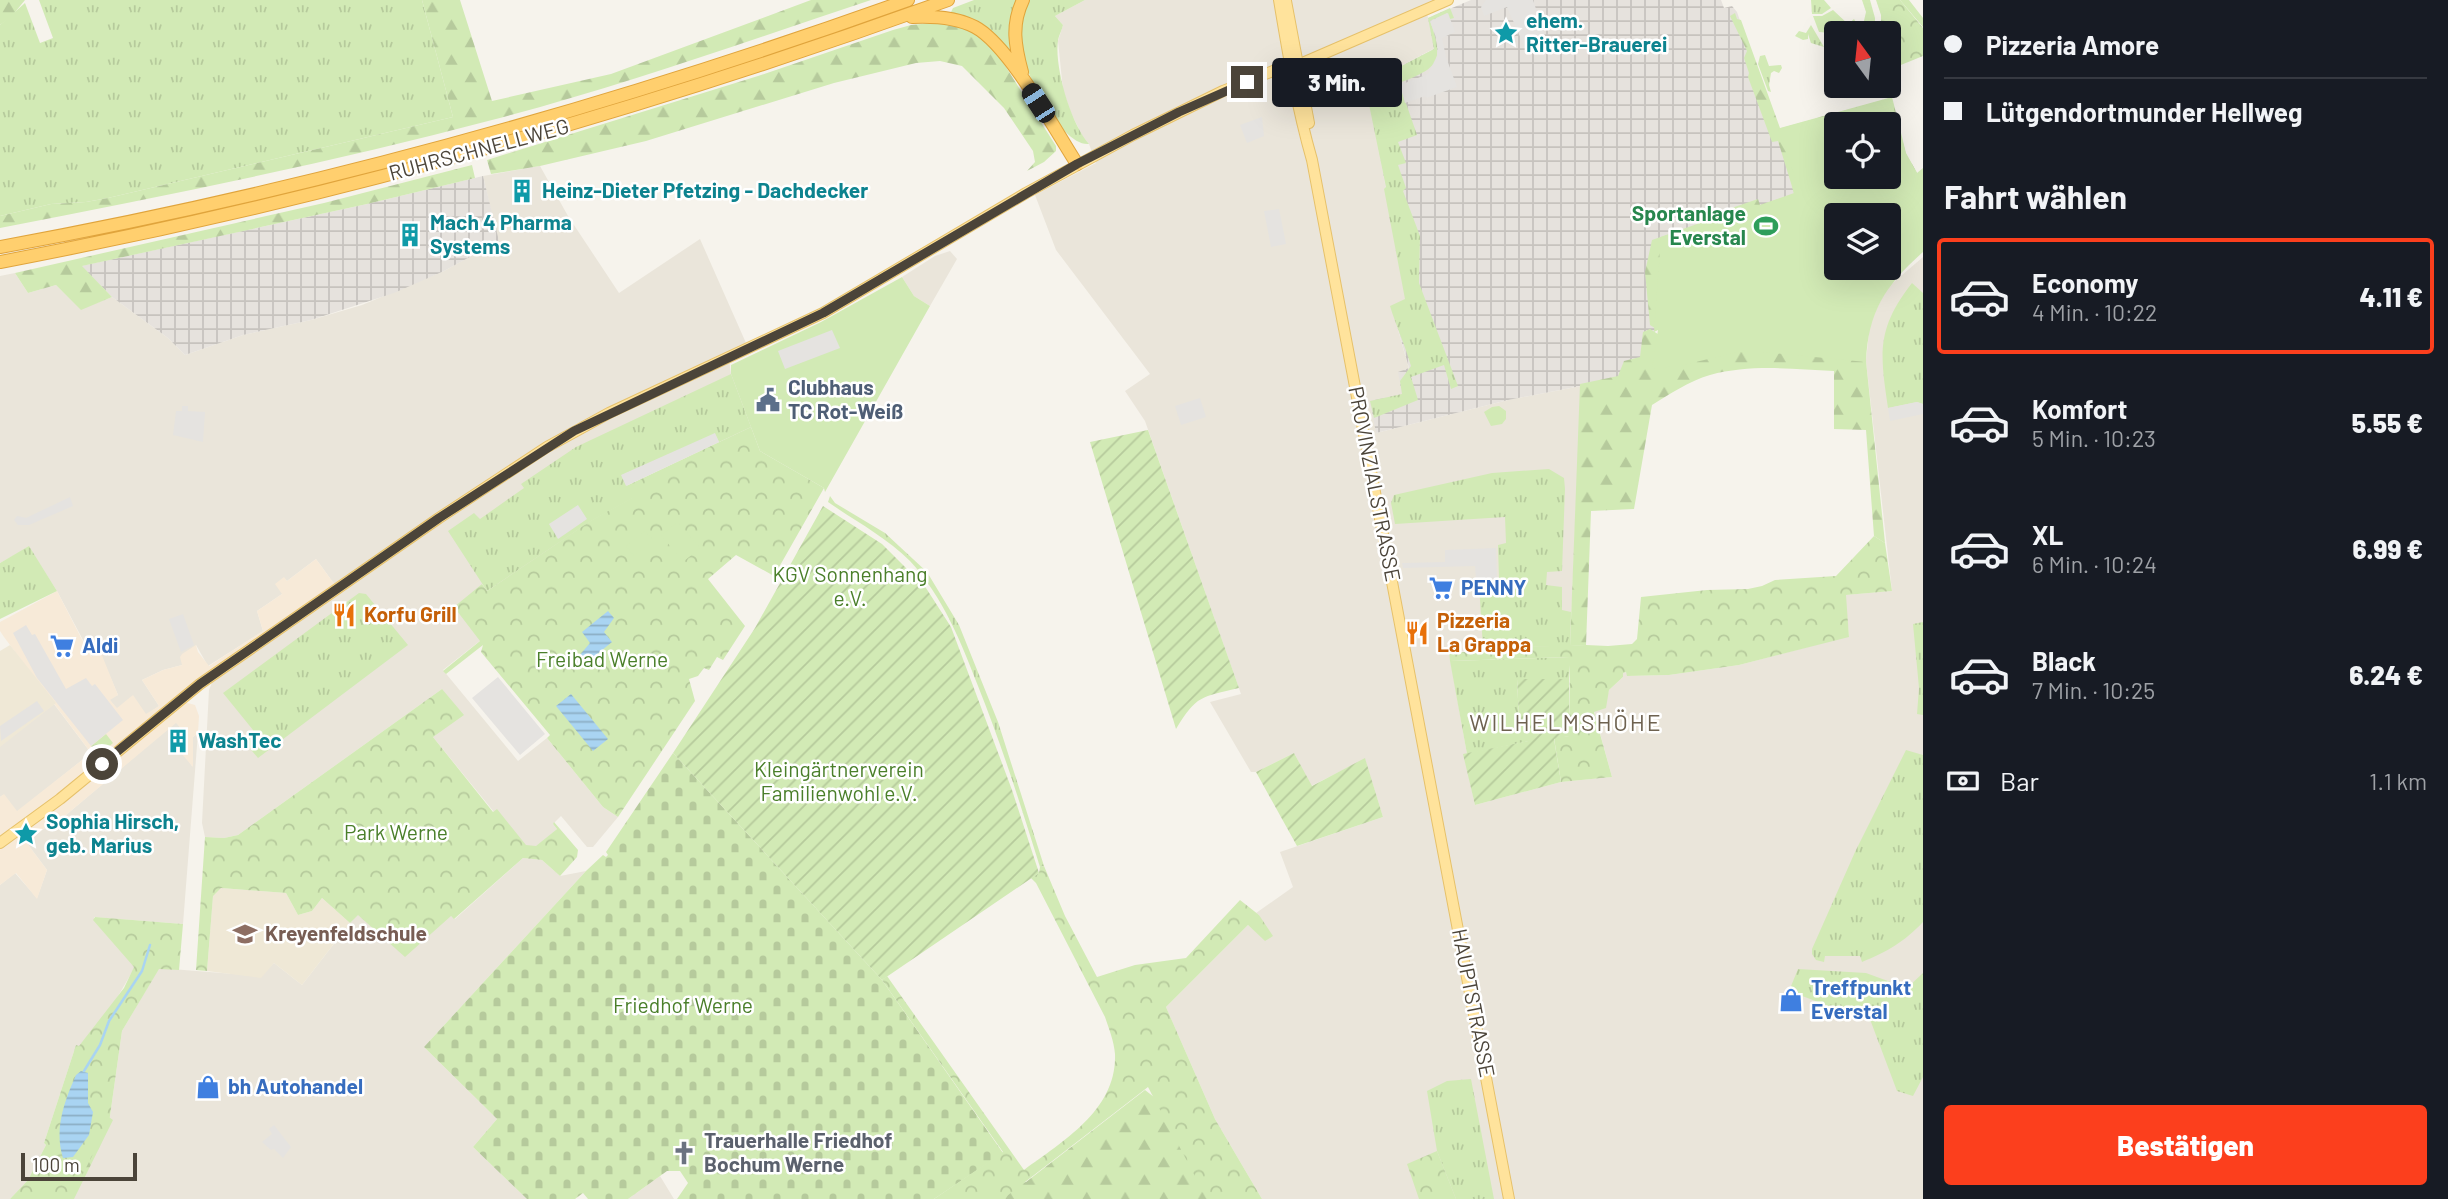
<!DOCTYPE html>
<html lang="de">
<meta charset="utf-8">
<style>
body{margin:0;font-family:Barlow,sans-serif;background:#20242c;color:#f1f3f6;height:100vh;display:flex;flex-direction:column;font-size:26px;white-space:nowrap}
*{box-sizing:border-box;margin:0}
p{font-size:23px;color:#9ea1a6}
.icon{flex:none;width:38px;height:38px;fill:none;stroke:currentColor;stroke-width:2;stroke-linecap:round;stroke-linejoin:round}
.map{position:relative;flex:1;overflow:hidden}
.panel{display:flex;flex-direction:column;background:#171b24;width:525px}
.panel>*{flex:none}
.guide{display:grid;align-content:center;height:154px;padding:0 21px;background:#171b24}
.needle{width:46px;rotate:345deg}
.fabs{position:absolute;left:1824px;top:21px;display:grid;gap:14px}
.fabs a{display:grid;place-items:center;width:77px;height:77px;border-radius:7px;background:#171b24;box-shadow:0 7px 28px #0002;font-size:35px}
.scale{position:absolute;left:21px;bottom:18px;width:116px;box-sizing:border-box;padding-left:7px;border:4px solid #4b4439;border-top:0;font-size:19px;line-height:24px;white-space:nowrap;color:#4b4439;-webkit-text-stroke:5px #fff;paint-order:stroke}
.end{position:absolute;width:32px;height:32px;margin:-16px;border:9px solid #4b4439;background:#fff;box-shadow:0 0 0 4px #fff}
.from{border-radius:50%}
.bubble{position:absolute;height:49px;border-radius:7px;background:#171b24;box-shadow:0 7px 28px #0002;font-size:23px;font-weight:800;line-height:49px;text-align:center}
.car{position:absolute;width:21px;height:42px;margin:-21px -10px;border-radius:9px;box-shadow:0 0 5px 2px #0007;background:linear-gradient(#222 24%,#8ab4d8 0 40%,#222 0 76%,#8ab4d8 0 86%,#222 0)}
.guide b{display:flex;align-items:center;gap:24px;height:66px;font-size:26px}
.guide b+b{border-top:2px solid #363941}
.guide i{width:18px;height:18px;background:#f1f3f6}
ul{padding:0;list-style:none}
li{display:flex;align-items:center;gap:21px;height:116px;margin:0 14px 10px;padding:0 7px;border:4px solid transparent;border-radius:7px}
li div{flex:1}
li b{display:block;font-size:26px}
li em{font-style:normal;font-weight:800}
li.active{border-color:#fc3f1d}
li>.icon{width:63px;height:63px;stroke-width:1.5}
h2{padding:0 21px;font-size:32px;line-height:84px}
.pay{display:flex;align-items:center;gap:18px;height:77px;padding:0 21px;font-size:26px}
.pay p{margin-inline-start:auto}
.primary-button{display:flex;gap:14px;margin-top:auto;padding:14px 21px}
.primary-button a{flex:1;height:80px;border-radius:7px;background:#fc3f1d;color:#fff;font-size:28px;font-weight:800;line-height:80px;text-align:center}
main{display:flex;flex:1;min-height:0}
.map>svg:first-child{display:block}
.residential{fill:#eae5da}
.commercial{fill:#f7ead8}
.industrial{fill:url(#industrial-grid)}
.education{fill:#efe8d6}
.grass{fill:url(#grass-tufts)}
.forest{fill:url(#forest-firs)}
.cemetery{fill:url(#cemetery-stones)}
.park{fill:url(#park-crowns)}
.garden{fill:url(#garden-furrows)}
.pitch{fill:#d2eab5;fill-rule:evenodd}
.parking{fill:#e5e3e0}
.water{fill:url(#water-rules)}
.lines{fill:none;stroke-linecap:round;stroke-linejoin:round}
.stream{stroke:#a9d4f2;stroke-width:2.5}
.major-casing{stroke:#e6c16a;stroke-width:12}
.highway-casing{stroke:#e0a43c;stroke-width:14}
.major{stroke:#ffe39c;stroke-width:10}
.highway{stroke:#ffcf6e;stroke-width:12}
.route{stroke:#4b4439;stroke-width:9}
.labels{text-anchor:middle;stroke-width:5;stroke-linejoin:round;paint-order:stroke}
.culture-label{font-size:21px;font-weight:bold;fill:#0d838f;stroke:#fff;text-anchor:start}
.street-label{font-size:21px;fill:#4b4439;stroke:#fff}
.leisure-label{font-size:21px;font-weight:bold;fill:#27864d;stroke:#fff;text-anchor:end}
.service-label{font-size:21px;font-weight:bold;fill:#4e5e75;stroke:#fff;text-anchor:start}
.park-label{font-size:21px;fill:#4a7f2a;stroke:#fff}
.shop-label{font-size:21px;font-weight:bold;fill:#366cbe;stroke:#fff;text-anchor:start}
.food-label{font-size:21px;font-weight:bold;fill:#c56008;stroke:#fff;text-anchor:start}
.education-label{font-size:21px;font-weight:bold;fill:#785e54;stroke:#fff;text-anchor:start}
.worship-label{font-size:21px;font-weight:bold;fill:#5b616d;stroke:#fff;text-anchor:start}
.neighbourhood-label{font-size:23px;letter-spacing:2px;fill:#6e6250;stroke:#fff}
</style>
<main>
<div class="map">
<svg width="1923" height="1199" viewBox="0 0 1923 1199">
<defs>
<pattern id="industrial-grid" width="8" height="8" patternUnits="userSpaceOnUse" patternTransform="scale(1.75)"><rect width="8" height="8" fill="#e6e2dd"/><path d="M0 4h8M4 0v8" fill="none" stroke="#c7c3be"/></pattern>
<pattern id="grass-tufts" width="24" height="20" patternUnits="userSpaceOnUse" patternTransform="scale(1.75)"><rect width="24" height="20" fill="#d2eab5"/><path d="M3 7l-1-3M5 7V3M7 7l1-3M15 17l-1-3M17 17v-4M19 17l1-3" fill="none" stroke="#b6ca9c"/></pattern>
<pattern id="forest-firs" width="22" height="20" patternUnits="userSpaceOnUse" patternTransform="scale(1.75)"><rect width="22" height="20" fill="#d2eab5"/><path d="M5 1l3.5 6h-7zM16 11l3.5 6h-7z" fill="#b6ca9c"/></pattern>
<pattern id="cemetery-stones" width="16" height="16" patternUnits="userSpaceOnUse" patternTransform="scale(1.75)"><rect width="16" height="16" fill="#d2eab5"/><path d="M2 7V4a2 2 0 0 1 4 0v3zM10 15v-3a2 2 0 0 1 4 0v3z" fill="#b6ca9c"/></pattern>
<pattern id="park-crowns" width="20" height="18" patternUnits="userSpaceOnUse" patternTransform="scale(1.75)"><rect width="20" height="18" fill="#d2eab5"/><path d="M2 6a3 3 0 1 1 6 0M12 15a3 3 0 1 1 6 0" fill="none" stroke="#b6ca9c"/></pattern>
<pattern id="garden-furrows" width="10" height="10" patternUnits="userSpaceOnUse" patternTransform="scale(1.75)"><rect width="10" height="10" fill="#d2eab5"/><path d="M-1 1l2-2M0 10L10 0M9 11l2-2" fill="none" stroke="#b6ca9c"/></pattern>
<pattern id="water-rules" width="6" height="5" patternUnits="userSpaceOnUse" patternTransform="scale(1.75)"><rect width="6" height="5" fill="#a9d4f2"/><path d="M0 2.5h6" fill="none" stroke="#8caec5"/></pattern>
</defs>
<rect width="100%" height="100%" fill="#f6f3ec"/>
<path class="residential" d="M1085,0H1438L1425,5L1435,48L1367,84L1407,305L1393,312L1409,369L1403,394L1376,433L1508,400L1581,386L1570,646L1449,652L1467,754H1464L1475,805L1561,782L1612,777L1594,711L1605,704L1609,690L1623,677V673L1626,672L1628,676L1669,675L1739,665L1849,636L1845,595L1892,591L1866,361L1870,322L1887,288L1923,257V1199H1262L1215,1119L1166,1007L1248,925L1265,940L1259,915L1256,913L1293,887L1280,852L1383,817L1365,759L1311,786L1294,753L1256,772H1251L1210,702L1241,694L1145,421L1125,391L1150,374L1056,250L1035,195L1096,163L1089,144L1083,137L1071,113L1063,90L1058,41L1063,25L1055,16Z
M540,166L568,216L619,293L700,239L746,343L576,424L446,507L335,585L316,559L287,581L284,578L282,594L257,611L263,631L208,666L196,645L182,665L163,670L142,680L159,706L146,715L117,709L109,699L118,695L100,653L92,657L57,591L29,547L0,563V276L15,273L28,293L56,285L81,309L112,297L168,338L185,355L243,335L311,320L362,305L444,271L498,241L483,176Z
M950,251L957,259L930,306L914,296L902,277L935,256Z
M729,360L731,374L751,427L627,485L633,498L487,591L482,584L481,640L443,670L518,761L547,738L603,807L618,817L593,847H587L561,816L553,824L557,829L536,847L526,846L497,810L494,812L433,737L442,689L238,835L224,838L205,837L202,823L209,690L213,680L397,552L552,449L597,424Z
M54,704L91,753L17,812L3,795L0,797V746Z
M176,722L180,727L171,735L192,766L193,737L198,733L183,924L94,917V920L135,967L114,1003L79,1047L76,1045L44,1143L46,1145L28,1180L10,1199H0V885L15,873L37,898L47,870L26,842L56,820L63,826L66,815Z
M523,858L542,860L560,876L586,871L424,1047L497,1119L473,1147L527,1199H70L109,1123L122,1031L159,968L259,976L274,963L302,985L357,914L451,916L455,919Z
M660,1176L674,1199H628Z"/>
<path class="commercial" d="M316,559L335,585L188,687L66,788L0,836V797L4,794L17,811L91,753L4,637L0,631V622L57,591L91,657L101,653L118,695L110,700L117,708L133,695L146,714L159,706L142,680L163,670L182,665L180,657L182,654L196,645L198,652L209,666L263,631L257,611L282,594L275,584L284,577L287,581Z
M184,702L195,705L199,716L198,733L193,737V767L169,739L180,727L176,723L66,815L63,826L55,820L26,842L47,870L37,899L16,873L0,885V849L64,802Z"/>
<path class="industrial" d="M1471,0H1721L1724,8L1732,6L1737,12L1797,184L1795,194L1654,332L1646,371L1622,378L1508,400L1376,433L1370,401L1402,394L1398,372L1409,368L1393,312L1407,305L1367,84L1434,49L1428,18Z
M483,176L499,241L444,271L394,293L311,320L243,335L185,355L168,338L112,297L81,266L367,204Z"/>
<path class="education" d="M10,645L56,703L0,747V651Z
M221,888L286,893L298,915L312,911L322,898L350,923L302,985L274,963L261,978L207,971L213,895Z"/>
<path class="grass" d="M39,0H422L453,117L108,198L86,202L51,204L0,216V25L25,3L40,43L53,38Z
M974,0H1018C1010,19 1007,36 1013,56L950,14L953,8Z
M1029,0H1085L1055,16L1063,25C1062,30 1059,35 1058,40C1054,67 1071,124 1089,144C1061,147 1021,66 1019,42C1018,29 1022,10 1029,0Z
M1811,0H1824L1831,8L1822,14H1812Z
M1862,0H1870L1875,18V33L1863,25L1866,12Z
M1450,8L1454,18L1450,19L1447,13L1430,21C1445,62 1438,68 1399,83L1417,135L1398,142L1406,163L1398,165L1406,188L1403,191L1420,236L1419,283L1458,386L1451,389L1444,365L1411,377L1418,400L1374,418L1370,401L1402,394L1400,381L1411,366C1405,345 1396,326 1390,306L1405,299L1384,189L1386,187L1365,85L1434,49L1428,18Z
M1833,10L1848,24L1854,19L1859,27L1856,32L1840,33L1842,31L1837,25L1831,29V33L1819,32L1813,16H1822Z
M1811,25L1824,47L1811,43L1808,34V39L1803,40L1795,36L1799,31L1806,33Z
M1765,55L1769,66L1781,65L1782,68L1779,73L1774,71L1771,73L1769,85L1771,92L1768,91L1758,64L1760,56Z
M1912,283L1923,293V404L1917,402L1888,408C1880,354 1876,329 1912,283Z
M731,374L751,427L719,442L715,434L622,475L633,498L591,521L487,591L448,531L474,513L480,519L524,488L521,484L576,447Z
M1549,469L1564,478L1565,489L1562,571L1547,572L1546,585L1562,587V610L1571,612L1570,646L1640,648L1569,646L1483,648L1479,584L1499,580L1498,545L1506,543L1505,517L1395,524L1391,503L1394,495L1492,473Z
M830,496L835,503L885,533L927,572L959,625L998,722L1044,866L1040,867C1021,806 1002,746 978,686C961,642 943,597 910,561C886,537 855,521 828,502Z
M29,546L57,591L0,619V563Z
M359,593L366,594L408,645L258,758L247,745L253,730L223,693Z
M1923,622V715L1917,714L1919,688L1913,624Z
M1571,651L1569,679H1517L1519,719L1529,741L1467,754L1450,661L1570,657Z
M1906,750L1923,755V922C1904,942 1887,952 1862,962L1860,956H1825L1824,962L1816,960L1812,954V949L1855,852Z
M1798,969L1866,973L1907,988L1923,973V1077L1913,1096L1897,1091L1871,1022L1789,991Z
M1471,1079L1494,1199H1456L1437,1151L1427,1091L1447,1081Z"/>
<path class="forest" d="M0,0H25L11,17L0,25Z
M422,0H460L492,101L611,74L811,0H871C745,42 620,87 492,120C329,163 165,196 0,228V216L51,204L86,202L108,198L453,117Z
M1900,0H1909L1923,18V27Z
M1735,13L1737,19L1741,20L1780,128L1892,97L1906,153L1917,173L1923,168V195L1888,124H1836V215L1658,330L1650,325L1645,272L1652,240L1697,224L1705,217L1758,199L1760,205L1794,193L1778,141L1772,142L1748,77L1749,73L1744,58L1747,51L1730,16Z
M932,23L955,24L974,32L992,45L1056,146V151L1044,162L1027,171L1035,162L1033,151L1004,108L962,66L940,61L916,63L834,83L646,141L540,166L491,174L487,160L758,76L893,30L911,25Z
M472,165L475,178L367,204L82,266L112,297L81,310L56,285L28,293L15,273L324,203Z
M1650,329L1661,336L1757,342L1866,361L1885,543L1874,536L1866,430L1834,429V371C1792,369 1751,364 1710,375C1689,381 1670,394 1652,405L1634,509L1591,511L1586,645L1570,646L1580,384L1618,376L1624,361L1640,357L1643,332Z
M1145,1090L1177,1115L1223,1199H947L1026,1182Z
M106,1115L113,1120L74,1199H62Z"/>
<path class="cemetery" d="M673,753L882,980L1003,1153L934,1199H677L688,1183L680,1171H667L628,1199H588L583,1193L575,1199H527L473,1147L497,1119L424,1047L586,871L603,855L606,857L608,855L606,852Z"/>
<path class="park" d="M1876,0H1900L1923,28V56L1891,69L1888,61V33H1881V15Z
M1499,406L1506,411V419L1502,424L1491,426L1484,412L1492,407Z
M751,427L760,451L824,488L774,576L736,555L708,579L745,626L723,660L717,657L709,670L704,668L698,676L689,679L695,701L618,817L603,807L547,738L550,735L481,652L483,645L446,674L443,671L480,641L454,607L482,584L487,591L592,520L632,498L626,486Z
M1874,536L1885,543L1892,591L1846,595L1849,637L1739,665L1669,675L1627,676L1626,672L1623,673V677L1609,690L1606,708L1594,712L1612,777L1561,782L1554,738L1569,736L1570,657L1450,661L1449,652H1482L1483,648L1586,645L1608,646L1632,644L1637,639L1641,597L1707,590L1748,589L1762,586L1775,580L1836,576Z
M442,689L464,715L433,737L493,812L497,809L526,845L536,846L557,829L553,824L554,822L578,850L577,857L560,876L542,860L523,858L454,919L451,916L405,957L358,915L350,923L322,898L312,911L298,915L286,893L221,888L213,896L207,971L196,970L205,837L224,838L238,835Z
M106,734L113,743L98,756L91,746Z
M1044,866L1065,916L1097,977L1135,965L1186,958L1240,900L1259,915L1273,936L1265,941L1248,925L1166,1007L1215,1119L1262,1199H1207L1148,1087L1003,1199H934L1003,1152L882,980L887,976L1024,1170C1063,1141 1117,1110 1115,1054C1114,1041 1109,1029 1105,1017L1036,883L1031,878L1039,873L1040,867Z
M95,917L183,924L179,970L159,969L122,1031L109,1123L70,1199H10L28,1180L46,1145L44,1143L76,1045L79,1046L124,988L134,967L93,920Z
M1437,1151L1456,1199H1419L1407,1164Z"/>
<path class="garden" d="M1148,430L1239,688C1201,697 1197,695 1176,729L1090,442Z
M823,506L882,544L926,588L951,627L1012,790L1039,873L882,980L673,753L755,628Z
M1517,679H1569V736L1554,739L1561,782L1475,805L1463,754L1528,741L1519,719Z
M1294,753L1312,786L1365,758L1383,817L1297,846L1256,772Z"/>
<path class="pitch" d="M1891,98L1906,154L1923,183V252C1886,285 1868,311 1866,362L1761,352H1738L1683,365L1652,369L1658,330L1654,332L1661,237L1794,194L1792,186L1797,183L1778,129ZM1836,124H1888V177H1836ZM1888,215V268H1836V215Z
M902,277L914,296L930,306L825,492L824,488L760,451L731,374V365L821,322Z
M678,522L700,548L683,562L661,535Z
M645,531L654,541L634,556L626,546Z"/>
<path class="parking" d="M1486,0H1533L1546,39L1525,48L1507,7L1484,16L1481,7Z
M1448,13L1455,32L1442,38L1446,57L1457,87L1426,98L1425,96L1405,103L1400,85L1428,74L1437,56L1438,43L1430,21Z
M1262,117L1264,136L1247,143L1240,125Z
M1279,209L1286,244L1271,247L1264,211Z
M832,330L840,348L785,369L778,351Z
M1200,398L1206,417L1181,425L1175,406Z
M1917,402L1923,404V414L1890,421L1888,408Z
M182,406H188V411L205,412L203,442L173,435L176,411H182Z
M715,433L719,442L626,486L621,475Z
M70,497L73,506L29,525H18L14,520L17,516L26,518Z
M578,505L587,519L558,539L549,524Z
M1496,548L1497,578L1476,580L1475,566L1403,568L1402,563L1445,562V550Z
M183,614L194,645L181,652L169,619Z
M26,625L32,635L35,634L66,689L86,678L92,686L95,684L123,720L91,746L37,678L13,633Z
M498,677L545,734L520,755L472,698Z
M37,701L44,711L1,741L0,726Z
M274,1125L291,1147L283,1158L274,1149L271,1150L262,1142L272,1134L269,1129Z"/>
<path class="water" d="M608,611L614,618L604,632L612,642L585,664L579,656L590,643L582,632Z
M571,694L608,739L593,751L556,706Z
M81,1071L88,1073V1103L93,1112L89,1135L73,1157L63,1158C54,1129 64,1102 76,1075Z"/>
<g class="lines">
<path class="stream" d="M84,1071L100,1045L109,1021L142,971L150,945"/>
<g class="major-casing">
<path id="major" d="M1279,0C1288,54 1297,108 1312,160L1509,1199
M1286,1L1309,123
M0,843L60,799L200,684L439,518L547,447L609,413L823,313L1026,193L1133,135L1223,91L1278,69L1300,64L1448,0"/>
</g>
<g class="highway-casing">
<path id="highway" d="M912,17C934,16 956,17 975,27C1009,45 1055,130 1077,164
M1022,72C1015,46 1011,25 1023,0
M0,247C308,191 613,106 908,0
M0,262C323,201 639,112 948,0"/>
</g>
<use href="#major" class="major"/>
<use href="#highway" class="highway"/>
</g>
<g class="lines">
<path class="route" d="M102,764L200,684L439,518L574,431L823,313L1077,164L1179,112L1247,82"/>
</g>
<defs>
<g id="sight-bare" transform="scale(1.89)"><path d="M0-6L1.8-2.2L6-1.7L2.9 1.2L3.7 5.4L0 3.3L-3.7 5.4L-2.9 1.2L-6-1.7L-1.8-2.2Z" fill="#0f9aa8" stroke="#fff" stroke-width="2.5" paint-order="stroke"/></g>
<g id="building-bare" transform="scale(1.89)"><path d="M-4-6H4V6H1V3H-1V6H-4ZM-2.5-4.3h1.7v1.8h-1.7ZM.8-4.3h1.7v1.8H.8ZM-2.5-1h1.7V.8h-1.7ZM.8-1h1.7V.8H.8Z" fill="#0f9aa8" stroke="#fff" stroke-width="2.5" paint-order="stroke"/></g>
<g id="stadium-bare" transform="scale(1.89)"><path d="M0-5a6.5 5 0 1 0 0 10a6.5 5 0 1 0 0-10ZM-3.5-1.8h7v3.6h-7Z" fill="#2e9e5b" stroke="#fff" stroke-width="2.5" paint-order="stroke"/></g>
<g id="civic-bare" transform="scale(1.89)"><path d="M-.6-6.5H3V-4.5H.6V-3L4-1V1h2V6H-6V1h2V-1L-.6-3ZM-1.2 2.5V6h2.4V2.5Z" fill="#5c6f8a" stroke="#fff" stroke-width="2.5" paint-order="stroke"/></g>
<g id="supermarket-bare" transform="scale(1.89)"><path d="M-6-5.5h2.5l.6 2H6L4.5 2H-2.5L-4.4-4H-6ZM-1.5 3.2a1.3 1.3 0 1 0 .1 0ZM3 3.2a1.3 1.3 0 1 0 .1 0Z" fill="#3f7fe0" stroke="#fff" stroke-width="2.5" paint-order="stroke"/></g>
<g id="restaurant-bare" transform="scale(1.89)"><path d="M-5-6h1v4h1v-4h1v4h1v-4h1v5L-1.5 .5V6h-2V.5L-5-1ZM5-6V6H3V1.5H1.5Q1.5-4 5-6Z" fill="#e8710a" stroke="#fff" stroke-width="2.5" paint-order="stroke"/></g>
<g id="school-bare" transform="scale(1.89)"><path d="M0-5L7-2L0 1L-7-2ZM-4 1L0 2.5L4 1V4Q0 6-4 4Z" fill="#8d6e63" stroke="#fff" stroke-width="2.5" paint-order="stroke"/></g>
<g id="shop-bare" transform="scale(1.89)"><path d="M-5-2.5h2.3a2.7 3.5 0 0 1 5.4 0H5L5.5 6h-11ZM-1.5-2.5h3a1.5 2.3 0 0 0-3 0Z" fill="#3f7fe0" stroke="#fff" stroke-width="2.5" paint-order="stroke"/></g>
<g id="church-bare" transform="scale(1.89)"><path d="M-1.2-6h2.4v3.5h3.3v2.4h-3.3V6h-2.4V-.1h-3.3v-2.4h3.3Z" fill="#6b7280" stroke="#fff" stroke-width="2.5" paint-order="stroke"/></g>
</defs>
<g fill-rule="evenodd">
<use href="#sight-bare" x="1506" y="33"/>
<use href="#building-bare" x="522" y="191"/>
<use href="#stadium-bare" x="1766" y="226"/>
<use href="#building-bare" x="410" y="235"/>
<use href="#civic-bare" x="768" y="400"/>
<use href="#supermarket-bare" x="1441" y="588"/>
<use href="#restaurant-bare" x="344" y="615"/>
<use href="#restaurant-bare" x="1417" y="633"/>
<use href="#supermarket-bare" x="62" y="646"/>
<use href="#building-bare" x="178" y="741"/>
<use href="#sight-bare" x="26" y="834"/>
<use href="#school-bare" x="245" y="934"/>
<use href="#shop-bare" x="1791" y="1000"/>
<use href="#shop-bare" x="208" y="1087"/>
<use href="#church-bare" x="684" y="1153"/>
</g>
<g class="labels">
<g class="culture-label">
<text x="1526" y="28">ehem.<tspan x="1526" dy="24">Ritter-Brauerei</tspan></text>
<text x="542" y="198">Heinz-Dieter Pfetzing - Dachdecker</text>
<text x="430" y="230">Mach 4 Pharma<tspan x="430" dy="24">Systems</tspan></text>
<text x="198" y="748">WashTec</text>
<text x="46" y="829">Sophia Hirsch,<tspan x="46" dy="24">geb. Marius</tspan></text>
</g>
<g class="street-label">
<text transform="translate(479 150) rotate(-15)" y="7">RUHRSCHNELLWEG</text>
<text transform="translate(1374 484) rotate(79)" y="7">PROVINZIALSTRASSE</text>
<text transform="translate(1473 1003) rotate(79)" y="7">HAUPTSTRASSE</text>
</g>
<g class="leisure-label">
<text x="1746" y="221">Sportanlage<tspan x="1746" dy="24">Everstal</tspan></text>
</g>
<g class="service-label">
<text x="788" y="395">Clubhaus<tspan x="788" dy="24">TC Rot-Weiß</tspan></text>
</g>
<g class="park-label">
<text x="850" y="582">KGV Sonnenhang<tspan x="850" dy="24">e.V.</tspan></text>
<text x="602" y="667">Freibad Werne</text>
<text x="839" y="777">Kleingärtnerverein<tspan x="839" dy="24">Familienwohl e.V.</tspan></text>
<text x="396" y="840">Park Werne</text>
<text x="683" y="1013">Friedhof Werne</text>
</g>
<g class="shop-label">
<text x="1461" y="595">PENNY</text>
<text x="82" y="653">Aldi</text>
<text x="1811" y="995">Treffpunkt<tspan x="1811" dy="24">Everstal</tspan></text>
<text x="228" y="1094">bh Autohandel</text>
</g>
<g class="food-label">
<text x="364" y="622">Korfu Grill</text>
<text x="1437" y="628">Pizzeria<tspan x="1437" dy="24">La Grappa</tspan></text>
</g>
<g class="education-label">
<text x="265" y="941">Kreyenfeldschule</text>
</g>
<g class="worship-label">
<text x="704" y="1148">Trauerhalle Friedhof<tspan x="704" dy="24">Bochum Werne</tspan></text>
</g>
<g class="neighbourhood-label">
<text x="1566" y="731">WILHELMSHÖHE</text>
</g>
</g>
</svg>
<div class="fabs">
<a><svg class="needle" viewBox="-14 -14 28 28"><path d="M0-13l5 13h-10z" fill="#e53935"/><path d="M0 13l5-13h-10z" fill="#9ea1a6"/></svg></a>
<a><svg class="icon" aria-label="locate" viewBox="0 0 24 24"><circle cx="12" cy="12" r="6"/><path d="M12 2v4M12 18v4M2 12h4M18 12h4"/></svg></a>
<a><svg class="icon" aria-label="layers" viewBox="0 0 24 24"><path d="M12 4l9 5-9 5-9-5zM3 14l9 5 9-5"/></svg></a>
</div>
<div class="scale">100 m</div>
<i class="end from" style="left:102px;top:764px"></i>
<i class="end" style="left:1247px;top:82px"></i>
<div class="bubble" style="left:1272px;top:58px;width:130px">3 Min.</div>
<i class="car" style="left:1038px;top:103px;rotate:327deg"></i>
</div>
<section class="panel">
<div class="guide">
<b><i class="from"></i>Pizzeria Amore</b>
<b><i></i>Lütgendortmunder Hellweg</b>
</div>
<h2>Fahrt wählen</h2>
<ul>
<li class="active"><svg class="icon" aria-label="car" viewBox="0 0 24 24"><path d="M5 17H2v-5l4-1 3-4h7l3 4 3 1v5h-3M9 17h6M6 11h13"/><circle cx="7" cy="17" r="2"/><circle cx="17" cy="17" r="2"/></svg><div><b>Economy</b><p>4 Min. · 10:22</p></div><em>4.11 €</em></li>
<li><svg class="icon" aria-label="car" viewBox="0 0 24 24"><path d="M5 17H2v-5l4-1 3-4h7l3 4 3 1v5h-3M9 17h6M6 11h13"/><circle cx="7" cy="17" r="2"/><circle cx="17" cy="17" r="2"/></svg><div><b>Komfort</b><p>5 Min. · 10:23</p></div><em>5.55 €</em></li>
<li><svg class="icon" aria-label="car" viewBox="0 0 24 24"><path d="M5 17H2v-5l4-1 3-4h7l3 4 3 1v5h-3M9 17h6M6 11h13"/><circle cx="7" cy="17" r="2"/><circle cx="17" cy="17" r="2"/></svg><div><b>XL</b><p>6 Min. · 10:24</p></div><em>6.99 €</em></li>
<li><svg class="icon" aria-label="car" viewBox="0 0 24 24"><path d="M5 17H2v-5l4-1 3-4h7l3 4 3 1v5h-3M9 17h6M6 11h13"/><circle cx="7" cy="17" r="2"/><circle cx="17" cy="17" r="2"/></svg><div><b>Black</b><p>7 Min. · 10:25</p></div><em>6.24 €</em></li>
</ul>
<div class="pay"><svg class="icon" aria-label="cash" viewBox="0 0 24 24"><path d="M3 7h18v10H3z"/><circle cx="12" cy="12" r="2"/></svg>Bar<p>1.1 km</p></div>
<div class="primary-button"><a>Bestätigen</a></div>
</section>
</main>
